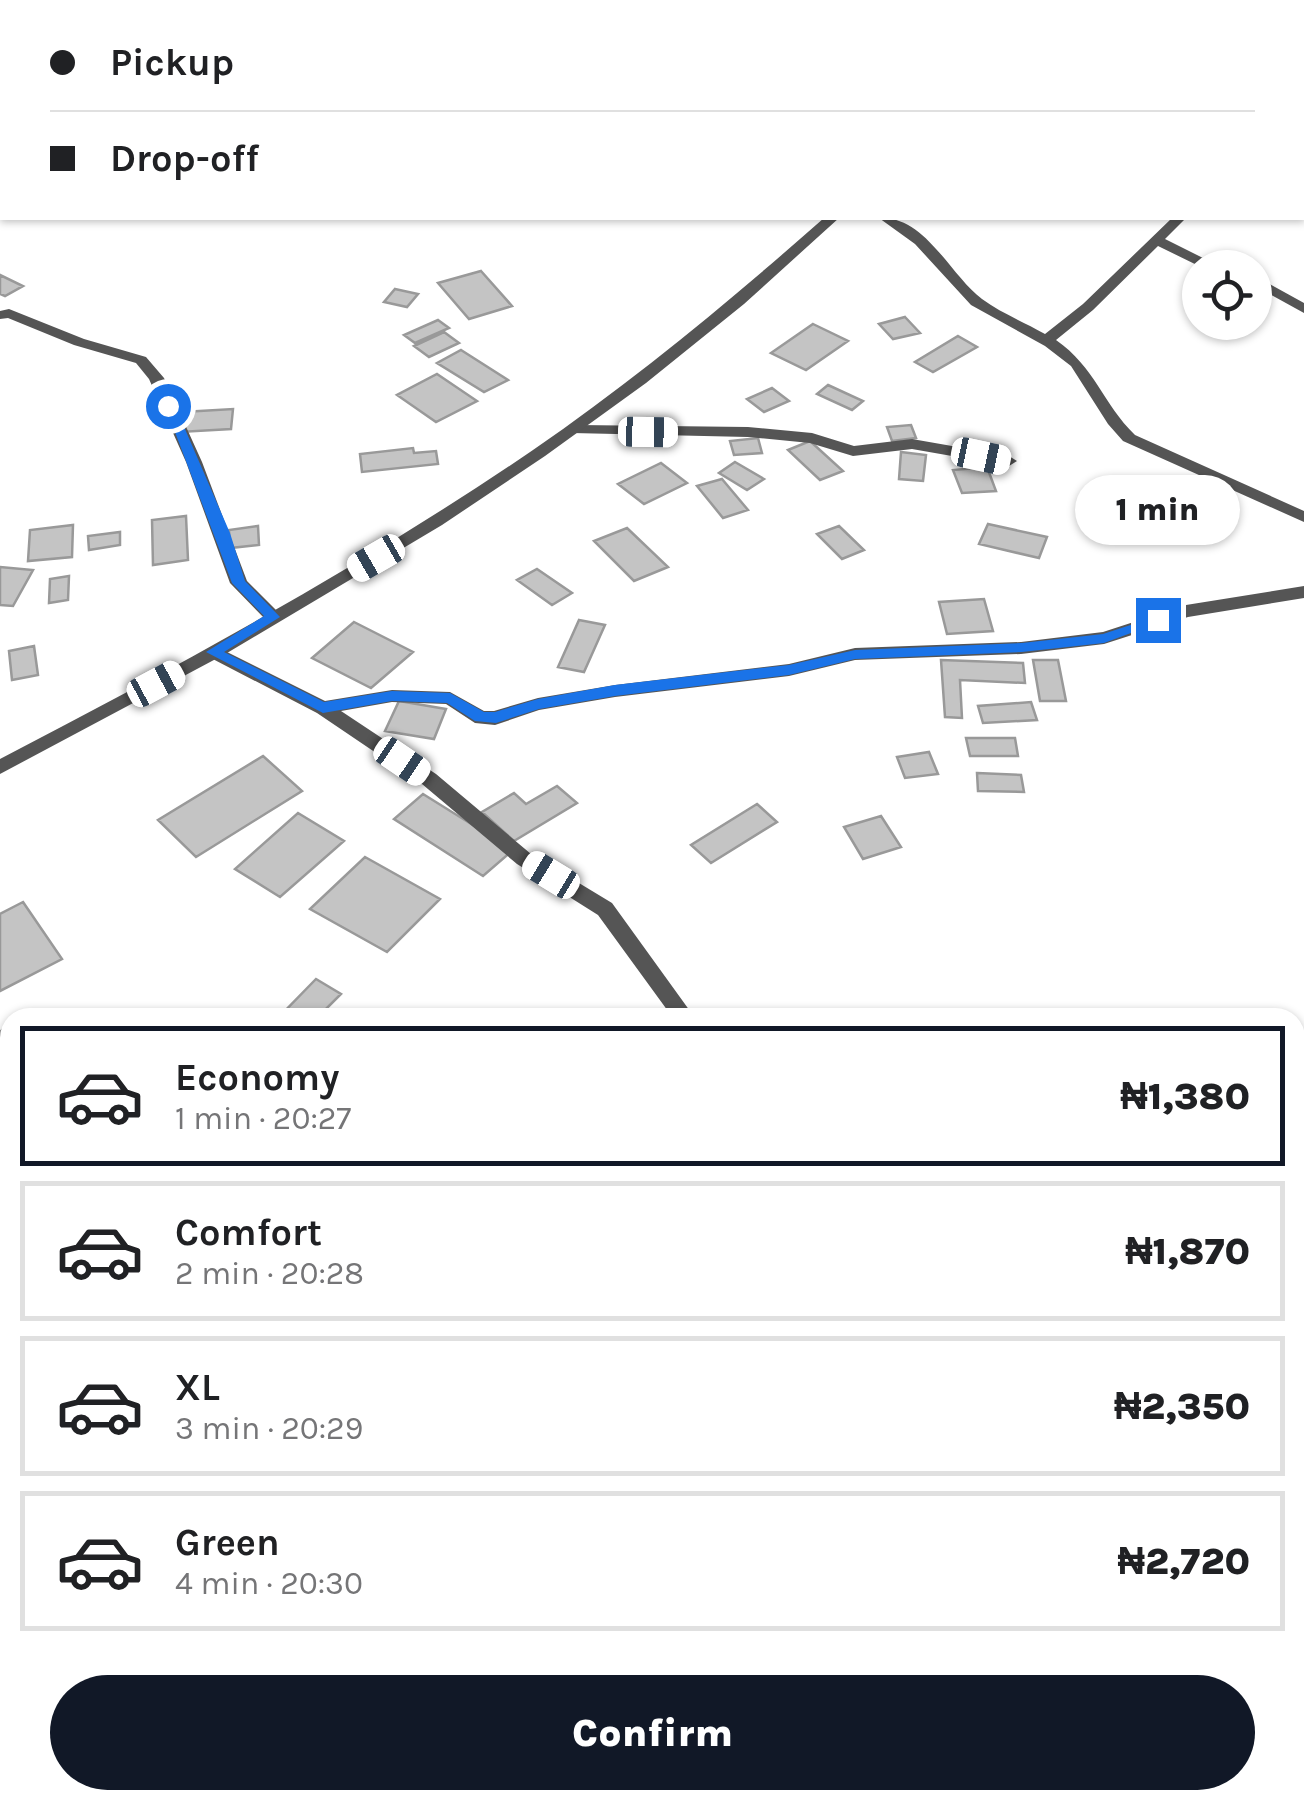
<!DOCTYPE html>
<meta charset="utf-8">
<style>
body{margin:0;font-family:Karla,sans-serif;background:#f2f2f2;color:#202124;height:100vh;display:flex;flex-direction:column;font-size:38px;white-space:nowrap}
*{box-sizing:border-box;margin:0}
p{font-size:32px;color:#757577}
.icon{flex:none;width:55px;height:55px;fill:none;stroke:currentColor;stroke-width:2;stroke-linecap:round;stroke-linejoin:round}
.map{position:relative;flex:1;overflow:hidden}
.side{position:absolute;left:0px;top:1008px;width:1305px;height:802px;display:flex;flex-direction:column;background:#fff;border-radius:30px 30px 0 0;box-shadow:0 2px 8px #0004}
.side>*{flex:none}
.banner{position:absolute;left:0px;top:0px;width:1305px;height:220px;box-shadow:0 2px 8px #0004;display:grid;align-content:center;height:220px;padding:0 50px;background:#fff}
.controls{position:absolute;left:1182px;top:250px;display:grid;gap:20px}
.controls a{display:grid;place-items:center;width:90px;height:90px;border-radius:50%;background:#fff;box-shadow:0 2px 8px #0004;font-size:50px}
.end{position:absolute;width:45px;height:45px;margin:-22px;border:12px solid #1a73e8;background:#fff;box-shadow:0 0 0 5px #fff}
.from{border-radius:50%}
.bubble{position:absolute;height:70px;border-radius:35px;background:#fff;box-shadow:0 2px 8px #0004;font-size:32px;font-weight:800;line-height:70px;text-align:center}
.car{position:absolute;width:30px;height:60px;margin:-30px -15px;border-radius:12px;box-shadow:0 0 8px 2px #0007;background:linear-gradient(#fff 24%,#345 0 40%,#fff 0 76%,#345 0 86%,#fff 0)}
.banner b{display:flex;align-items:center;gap:35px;height:95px;font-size:38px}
.banner b+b{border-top:2px solid #e0e0e0}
.banner i{width:25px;height:25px;background:#202124}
ul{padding:18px 0 0;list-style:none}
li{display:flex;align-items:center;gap:30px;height:140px;margin:0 20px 15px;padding:0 30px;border:5px solid #e0e0e0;border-radius:0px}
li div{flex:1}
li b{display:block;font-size:38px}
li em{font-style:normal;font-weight:800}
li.on{border-color:#111827}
li>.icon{width:90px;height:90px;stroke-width:1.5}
.cta{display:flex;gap:20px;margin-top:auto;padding:20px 50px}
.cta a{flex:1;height:115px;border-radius:60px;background:#111827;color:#fff;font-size:40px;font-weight:800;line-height:115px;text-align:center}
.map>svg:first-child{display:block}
.building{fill:#c4c4c4;stroke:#999;stroke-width:2.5}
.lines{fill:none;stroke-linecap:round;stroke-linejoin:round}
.minor{fill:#555;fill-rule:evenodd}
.tertiary{fill:#555;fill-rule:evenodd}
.route{fill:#1a73e8}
</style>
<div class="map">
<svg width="1304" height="1809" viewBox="0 0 1304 1809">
<rect width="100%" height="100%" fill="#fff"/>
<path class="building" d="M481,271L512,306L469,319L438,283Z
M0,275L23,286L5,296L0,294Z
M395,289L418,294L407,307L384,302Z
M905,317L920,333L893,339L879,324Z
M438,320L449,328L415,343L404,335Z
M813,324L848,341L806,370L771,353Z
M444,332L459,343L429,357L414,346Z
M958,336L977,347L933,372L915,362Z
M461,350L508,380L484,392L437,363Z
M437,374L477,401L436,422L397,395Z
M828,385L863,401L852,410L817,394Z
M772,388L789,401L764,412L747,399Z
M233,409L231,429L180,432L183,412Z
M911,425L916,438L892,441L887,427Z
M758,438L762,453L734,455L730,441Z
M810,441L843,471L820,480L788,450Z
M413,448L414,453L436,451L438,464L362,472L360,454Z
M901,452L926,455L923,481L899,479Z
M735,462L764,479L747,490L719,473Z
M661,463L687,483L644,504L618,484Z
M987,467L996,491L962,493L953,470Z
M722,479L748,510L723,518L697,486Z
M186,516L188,560L153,565L152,520Z
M988,524L1047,537L1039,558L979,544Z
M73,525L72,557L28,561L30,530Z
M258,526L259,545L230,548L229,530Z
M839,526L864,550L842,559L817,534Z
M627,528L668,567L634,581L594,541Z
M120,532V545L89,550L88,536Z
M0,567L33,570L13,606L0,605Z
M537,569L572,593L552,605L517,580Z
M69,576L68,600L49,603L50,579Z
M984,599L993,631L947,634L939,602Z
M579,620L605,625L584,672L558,667Z
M354,622L413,652L371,688L312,658Z
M34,646L38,675L12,680L9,651Z
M941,660L1023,663L1025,683L960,680L962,718L945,717Z
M1033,660H1058L1066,701H1040Z
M399,701L446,709L434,739L385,731Z
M1031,702L1037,720L983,723L978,706Z
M966,738H1015L1018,756H970Z
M929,752L938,774L905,778L897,757Z
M263,756L302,791L196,857L158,820Z
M977,773L1021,775L1024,792L978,791Z
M557,786L577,803L514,841L482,812L514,793L526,804Z
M423,794L513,850L483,876L394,819Z
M757,804L777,822L711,863L691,845Z
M298,813L344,841L280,897L235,869Z
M881,816L901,847L863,859L844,827Z
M365,857L440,899L387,952L310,909Z
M23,902L62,959L0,991V914Z
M316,979L341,994L317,1018H278Z
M10,1023V1092L2,1099L0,1032Z
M0,1214L10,1217V1263L0,1260Z
M0,1302L10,1306V1376L0,1392Z"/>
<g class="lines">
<path class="minor" d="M1304,50V60L1302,61V51Z
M879,218C925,215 949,274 982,299C1001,313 1024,322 1045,334L1083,304L1172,218H1186L1165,239L1223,268H1203L1158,246L1093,310L1056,340C1095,367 1103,404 1135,435L1304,511V522L1123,441L1108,424L1071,366L1045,346L971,305L915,244Z
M1255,276L1304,303V313L1255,286Z
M9,309L84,339L146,357L164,378L202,462L247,581L279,613L282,617L279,621H267L230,583L186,462L149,379L136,363L74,345L8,318L0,319V311Z
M578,425L748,427L812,433L854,446L912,439L1009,456L1017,461L1009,466L912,449L853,456L810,443L748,437L572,433L570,430Z
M1304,586V598L1188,617L1104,644L1021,654L855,660L789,676L615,697L539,710L495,725L475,723L446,704L392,702L341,711L436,774L531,854L612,903L695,1018H673L598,915L517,864L422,784L317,713L207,656L204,652L213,646L219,648L325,701L392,690L450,692L484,711H494L538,698L615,685L789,664L855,648L1021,642L1103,632L1186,605Z
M0,1260L10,1261V1283L0,1282Z
M1220,1800H1250L1254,1809H1224Z"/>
<path class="tertiary" d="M824,218H839L744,304L646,383L545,456L442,525L227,653L0,774V759C182,664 363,566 533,450C636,379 731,300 824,218Z"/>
</g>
<path class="route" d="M164,403L175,406L230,533L245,581L280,617L224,652L324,702L392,691L450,693L484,712H495L538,699L615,685L789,665L855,650L1022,643L1103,634L1158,616L1166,620L1104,643L1022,652L855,659L789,675L615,696L539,709L496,723L475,721L447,703L392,701L323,713L206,652L264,616L232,583Z"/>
</svg>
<div class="controls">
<a><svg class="icon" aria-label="locate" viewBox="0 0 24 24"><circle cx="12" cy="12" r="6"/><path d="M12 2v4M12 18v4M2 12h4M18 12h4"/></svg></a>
</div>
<i class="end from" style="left:168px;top:406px"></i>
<i class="end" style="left:1158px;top:620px"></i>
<div class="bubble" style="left:1075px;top:475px;width:165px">1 min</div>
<i class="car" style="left:648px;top:432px;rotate:91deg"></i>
<i class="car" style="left:981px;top:456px;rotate:102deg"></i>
<i class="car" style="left:376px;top:558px;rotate:240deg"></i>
<i class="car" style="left:156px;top:684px;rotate:62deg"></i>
<i class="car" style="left:402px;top:761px;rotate:124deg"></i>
<i class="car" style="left:551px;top:875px;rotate:301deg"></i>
<div class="banner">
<b><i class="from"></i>Pickup</b>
<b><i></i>Drop-off</b>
</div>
<section class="side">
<ul>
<li class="on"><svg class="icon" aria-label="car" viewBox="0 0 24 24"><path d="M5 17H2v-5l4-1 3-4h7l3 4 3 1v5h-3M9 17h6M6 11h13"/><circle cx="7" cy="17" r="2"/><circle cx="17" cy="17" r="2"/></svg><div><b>Economy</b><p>1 min · 20:27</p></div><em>₦1,380</em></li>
<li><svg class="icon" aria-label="car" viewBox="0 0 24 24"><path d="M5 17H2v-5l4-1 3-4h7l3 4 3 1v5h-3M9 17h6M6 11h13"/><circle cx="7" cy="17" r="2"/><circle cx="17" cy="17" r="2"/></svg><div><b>Comfort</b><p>2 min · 20:28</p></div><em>₦1,870</em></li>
<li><svg class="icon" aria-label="car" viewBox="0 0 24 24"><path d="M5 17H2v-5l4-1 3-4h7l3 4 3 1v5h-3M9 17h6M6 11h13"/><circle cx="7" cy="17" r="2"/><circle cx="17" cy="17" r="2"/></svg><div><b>XL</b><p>3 min · 20:29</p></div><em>₦2,350</em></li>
<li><svg class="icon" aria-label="car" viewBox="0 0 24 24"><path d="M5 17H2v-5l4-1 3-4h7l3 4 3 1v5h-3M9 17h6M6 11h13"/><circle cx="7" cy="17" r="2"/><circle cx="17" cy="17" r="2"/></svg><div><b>Green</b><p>4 min · 20:30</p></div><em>₦2,720</em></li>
</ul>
<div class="cta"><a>Confirm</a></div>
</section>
</div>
